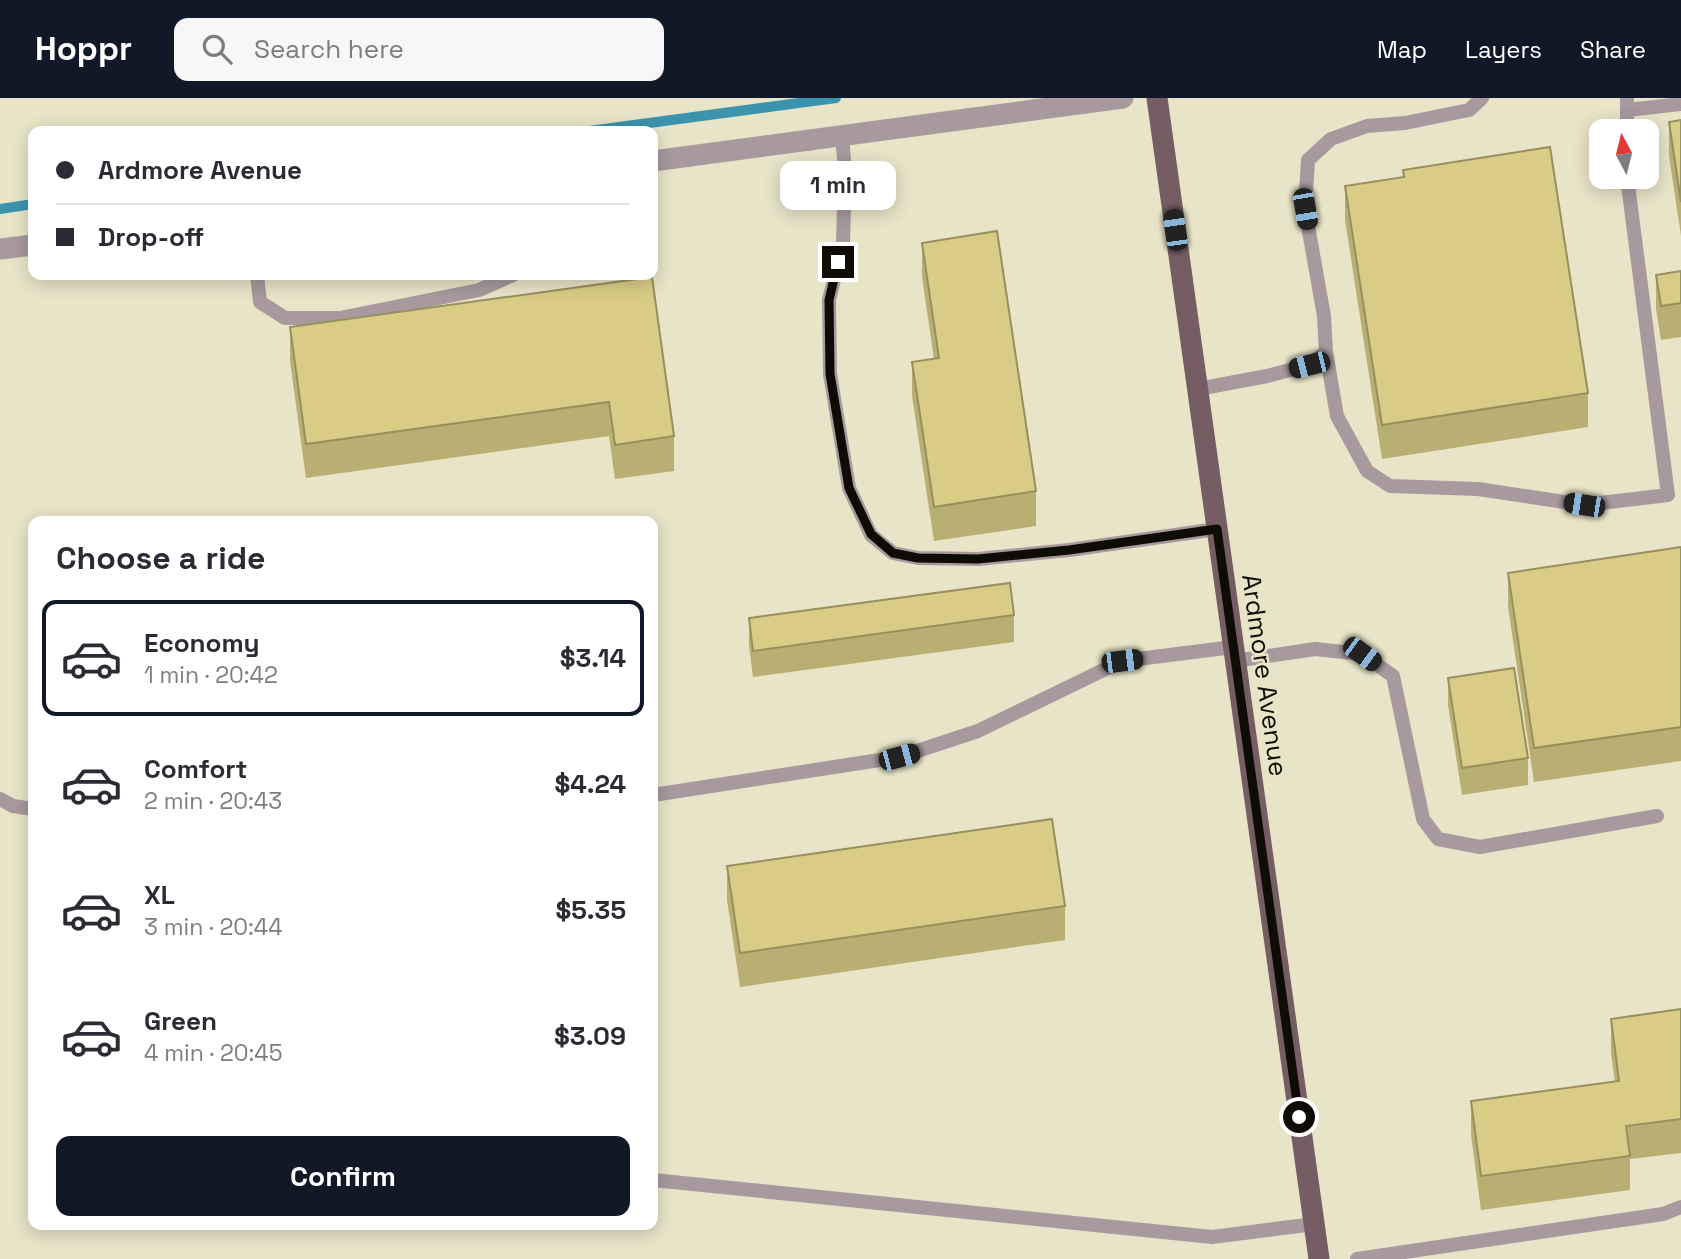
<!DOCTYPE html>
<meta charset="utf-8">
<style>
body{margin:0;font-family:"Space Grotesk",sans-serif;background:#f7f7f7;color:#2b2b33;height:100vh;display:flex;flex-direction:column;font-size:26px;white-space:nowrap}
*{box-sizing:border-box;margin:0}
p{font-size:23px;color:#7c7c81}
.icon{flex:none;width:38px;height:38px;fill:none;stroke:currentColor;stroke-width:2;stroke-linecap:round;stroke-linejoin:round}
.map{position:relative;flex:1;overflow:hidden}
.side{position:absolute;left:28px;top:418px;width:630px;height:714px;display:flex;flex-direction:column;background:#fff;border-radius:14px;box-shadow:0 4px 18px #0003}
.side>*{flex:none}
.top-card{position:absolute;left:28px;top:28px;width:630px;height:154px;border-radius:14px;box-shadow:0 4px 18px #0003;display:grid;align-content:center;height:154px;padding:0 28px;background:#fff}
.needle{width:46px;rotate:353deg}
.fabs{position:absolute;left:1589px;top:21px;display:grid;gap:14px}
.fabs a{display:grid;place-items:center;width:70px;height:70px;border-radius:14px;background:#fff;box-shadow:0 4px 18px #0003;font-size:35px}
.end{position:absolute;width:32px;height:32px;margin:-16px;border:9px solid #0e0c04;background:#fff;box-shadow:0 0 0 4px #fff}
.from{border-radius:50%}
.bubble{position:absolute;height:49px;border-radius:14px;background:#fff;box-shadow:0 4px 18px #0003;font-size:23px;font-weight:700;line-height:49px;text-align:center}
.car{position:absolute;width:21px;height:42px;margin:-21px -10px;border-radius:9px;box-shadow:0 0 5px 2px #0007;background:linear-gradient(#222 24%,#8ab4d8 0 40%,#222 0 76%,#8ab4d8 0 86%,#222 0)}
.top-card b{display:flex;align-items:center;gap:24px;height:66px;font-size:26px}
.top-card b+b{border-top:2px solid #e1e1e2}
.top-card i{width:18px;height:18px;background:#2b2b33}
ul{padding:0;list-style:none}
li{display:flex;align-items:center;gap:21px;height:116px;margin:0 14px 10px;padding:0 14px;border:4px solid transparent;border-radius:14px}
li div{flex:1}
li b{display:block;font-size:26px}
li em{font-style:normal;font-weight:700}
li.current{border-color:#111827}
li>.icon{width:63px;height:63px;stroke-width:1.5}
h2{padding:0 28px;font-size:32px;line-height:84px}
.primary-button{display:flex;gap:14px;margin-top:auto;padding:14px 28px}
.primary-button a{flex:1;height:80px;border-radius:14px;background:#111827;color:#fff;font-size:28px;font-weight:700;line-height:80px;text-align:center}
header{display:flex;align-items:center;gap:42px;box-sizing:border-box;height:98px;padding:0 35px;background:#111827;color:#fff}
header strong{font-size:33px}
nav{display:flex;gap:38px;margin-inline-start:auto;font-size:24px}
.search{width:490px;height:63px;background:#f7f7f7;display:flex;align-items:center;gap:18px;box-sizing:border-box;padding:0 24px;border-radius:14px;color:#7c7c81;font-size:26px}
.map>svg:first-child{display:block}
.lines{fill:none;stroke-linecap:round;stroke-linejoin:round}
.stream{stroke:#3c93ad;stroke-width:10}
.service{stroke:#a7999d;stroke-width:14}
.minor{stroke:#a7999d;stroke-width:21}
.primary{stroke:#755d63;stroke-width:21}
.wall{fill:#baaf73}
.building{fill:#d8cc86;stroke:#978f5e;stroke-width:2}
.route{stroke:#0e0c04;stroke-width:9}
.labels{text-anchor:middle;stroke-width:5;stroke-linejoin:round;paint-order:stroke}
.street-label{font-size:26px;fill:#0e0c04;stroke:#e8e4c8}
</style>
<header>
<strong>Hoppr</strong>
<div class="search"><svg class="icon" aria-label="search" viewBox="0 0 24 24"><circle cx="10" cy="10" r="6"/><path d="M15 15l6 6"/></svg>Search here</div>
<nav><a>Map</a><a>Layers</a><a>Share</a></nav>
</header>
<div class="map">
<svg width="1681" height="1161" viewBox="0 0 1681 1161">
<rect width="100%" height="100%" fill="#e8e4c8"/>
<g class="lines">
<path class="stream" d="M589,33L836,0
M0,111L33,106"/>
<path class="service" d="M1627,12L1681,6
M1627,33V0
M842,38L845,73L843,146L829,202L830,276L849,390L871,437L893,455L918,460L978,461L1069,452L1217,431
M257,177L260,204L285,220H340L479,192L513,177
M1326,254L1337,318L1367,373L1390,388L1478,391L1584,407L1668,397L1627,79
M1198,291L1267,278L1309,267L1326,254L1324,218L1305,111L1308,62L1331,41L1367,28L1405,25L1469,12L1482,0
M1235,563L1315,551L1362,556L1393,578L1423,721L1438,741L1480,749L1657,718
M653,697L899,659L978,633L1122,563L1233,549
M0,701L13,708L33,711
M653,1082L1212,1139L1314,1126
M1357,1161L1663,1116L1681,1109"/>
<path class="minor" d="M653,63L1123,0
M0,151L33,147"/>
<path class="primary" d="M1157,0L1319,1161"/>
</g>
<path class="wall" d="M1681,22V138L1669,58V24Z
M1403,72L1588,295V329L1382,361L1345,122V88L1403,79Z
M922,145L1036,393V428L934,443L912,298V264L934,261L922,179Z
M1681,173V239L1661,242L1656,211V177Z
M652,179L674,338V373L615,381L609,338L306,380L290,263V229Z
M1681,449V663L1534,684L1508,509V475Z
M1014,517V544L753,579L749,547V520Z
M1448,580L1528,660V687L1462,697L1448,607Z
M727,768L1065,808V842L740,889L727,802Z
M1681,911V1055L1630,1061V1092L1481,1112L1471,1037V1003L1615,984L1611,955V921Z"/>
<path class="building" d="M1681,22V104L1669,24Z
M1550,49L1588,295L1382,327L1345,88L1404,79L1403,72Z
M997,133L1036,393L934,409L912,264L939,260L922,145Z
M1681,173V205L1661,208L1656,177Z
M652,179L674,338L615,347L609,304L306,346L290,229Z
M1681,449V629L1534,650L1508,475Z
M1010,485L1014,517L753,553L749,520Z
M1514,570L1528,660L1462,670L1448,580Z
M1052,721L1065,808L740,855L727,768Z
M1681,911V1021L1626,1028L1630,1058L1481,1078L1471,1003L1619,983L1611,921Z"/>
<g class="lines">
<path class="route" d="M838,164L829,202L830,276L849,390L871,436L893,455L918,460L978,461L1069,452L1217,431L1299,1019"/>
</g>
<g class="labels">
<g class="street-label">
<text transform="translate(1265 577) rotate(82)" y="9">Ardmore Avenue</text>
</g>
</g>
</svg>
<div class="fabs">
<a><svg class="needle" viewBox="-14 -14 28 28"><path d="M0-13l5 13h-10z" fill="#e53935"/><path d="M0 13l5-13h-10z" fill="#7c7c81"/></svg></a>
</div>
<i class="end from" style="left:1299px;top:1019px"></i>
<i class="end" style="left:838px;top:164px"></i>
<div class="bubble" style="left:780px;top:63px;width:116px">1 min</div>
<i class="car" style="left:1305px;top:111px;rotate:170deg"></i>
<i class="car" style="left:1175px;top:132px;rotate:352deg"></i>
<i class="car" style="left:1309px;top:267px;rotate:256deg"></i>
<i class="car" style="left:1584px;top:407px;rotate:279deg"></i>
<i class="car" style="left:1362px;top:556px;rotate:126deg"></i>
<i class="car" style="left:1122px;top:563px;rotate:83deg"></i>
<i class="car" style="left:899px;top:659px;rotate:75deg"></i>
<div class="top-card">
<b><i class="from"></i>Ardmore Avenue</b>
<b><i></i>Drop-off</b>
</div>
<section class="side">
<h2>Choose a ride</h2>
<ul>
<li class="current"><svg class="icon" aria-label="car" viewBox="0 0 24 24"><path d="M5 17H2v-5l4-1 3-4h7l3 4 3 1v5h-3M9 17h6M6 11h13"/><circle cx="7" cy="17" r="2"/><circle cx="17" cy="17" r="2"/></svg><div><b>Economy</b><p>1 min · 20:42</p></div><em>$3.14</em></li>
<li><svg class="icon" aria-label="car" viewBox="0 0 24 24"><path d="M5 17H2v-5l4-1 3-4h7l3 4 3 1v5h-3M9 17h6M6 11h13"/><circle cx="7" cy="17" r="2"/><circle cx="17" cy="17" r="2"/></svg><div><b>Comfort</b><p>2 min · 20:43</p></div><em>$4.24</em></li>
<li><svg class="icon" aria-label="car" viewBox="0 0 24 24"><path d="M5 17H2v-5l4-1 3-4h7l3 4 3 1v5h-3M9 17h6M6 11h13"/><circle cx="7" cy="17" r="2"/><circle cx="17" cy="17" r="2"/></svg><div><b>XL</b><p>3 min · 20:44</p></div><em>$5.35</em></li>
<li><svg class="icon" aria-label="car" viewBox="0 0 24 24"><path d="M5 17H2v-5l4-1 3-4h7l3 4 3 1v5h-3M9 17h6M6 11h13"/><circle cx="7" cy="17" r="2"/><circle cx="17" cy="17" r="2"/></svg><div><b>Green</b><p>4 min · 20:45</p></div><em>$3.09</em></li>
</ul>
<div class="primary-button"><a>Confirm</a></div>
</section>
</div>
